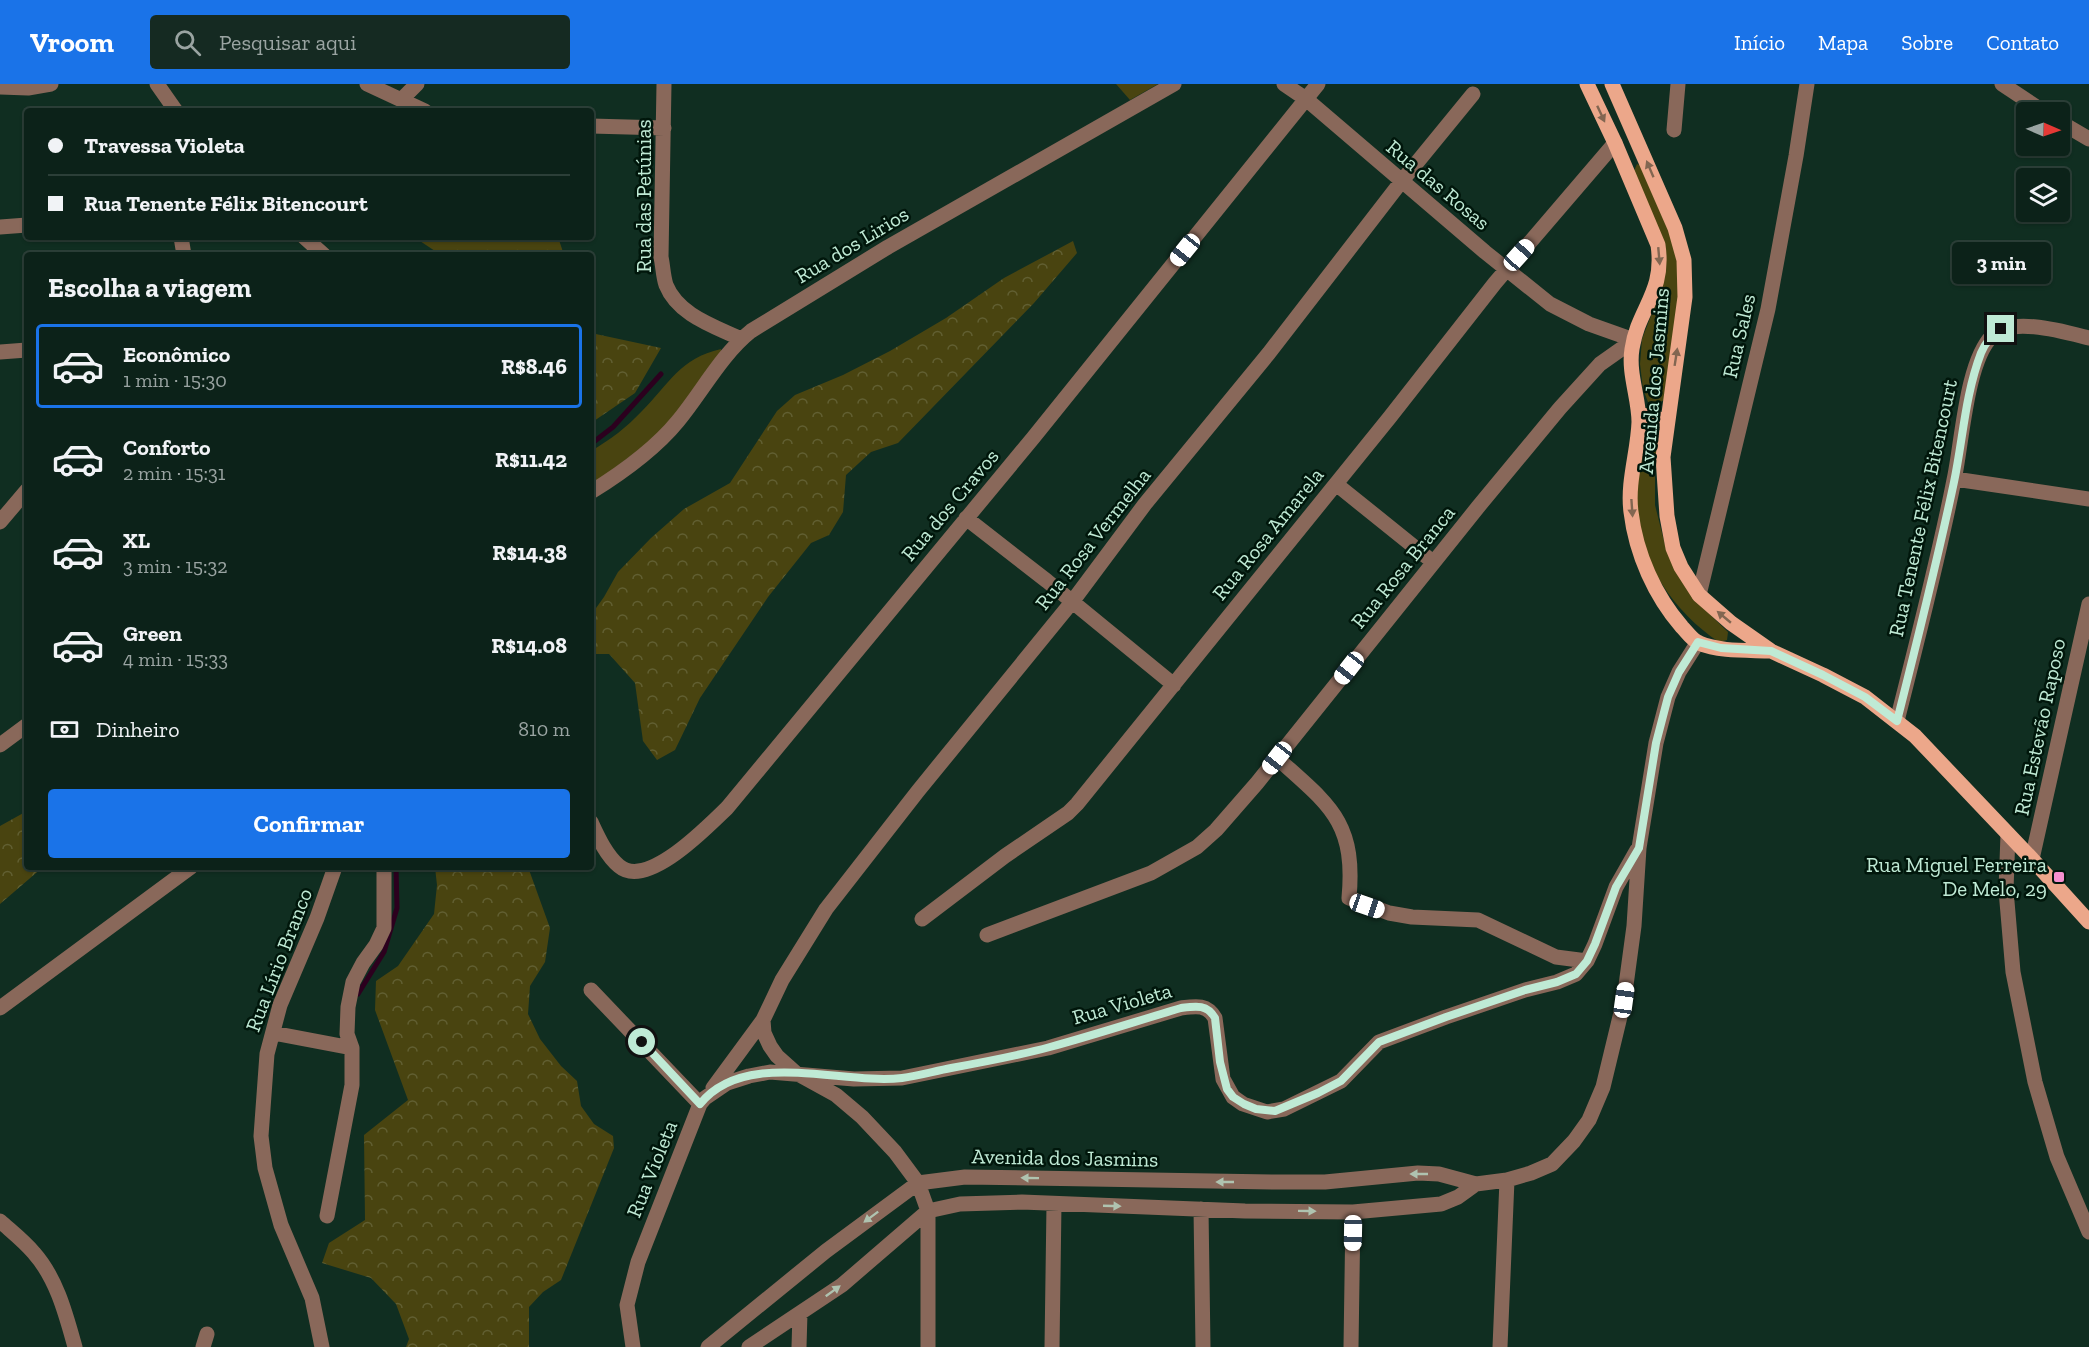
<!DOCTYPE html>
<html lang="pt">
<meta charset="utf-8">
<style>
body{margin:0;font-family:"Zilla Slab",serif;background:#152a22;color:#f1f3f6;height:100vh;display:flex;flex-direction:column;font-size:22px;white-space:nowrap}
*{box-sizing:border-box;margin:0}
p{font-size:20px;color:#9aa4a2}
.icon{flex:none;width:33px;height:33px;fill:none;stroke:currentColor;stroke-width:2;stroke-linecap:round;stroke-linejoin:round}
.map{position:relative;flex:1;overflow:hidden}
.panel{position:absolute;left:24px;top:168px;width:570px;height:618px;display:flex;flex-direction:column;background:#0c2219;border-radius:6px;box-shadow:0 2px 4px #0004,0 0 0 2px #2c3f38}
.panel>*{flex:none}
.hud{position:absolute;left:24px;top:24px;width:570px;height:132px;border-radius:6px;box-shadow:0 2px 4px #0004,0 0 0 2px #2c3f38;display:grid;align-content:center;height:132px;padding:0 24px;background:#0c2219}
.needle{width:39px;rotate:92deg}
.controls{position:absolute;left:2016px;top:18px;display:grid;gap:12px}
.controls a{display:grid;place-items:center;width:54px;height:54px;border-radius:6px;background:#0c2219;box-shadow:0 2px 4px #0004,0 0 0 2px #2c3f38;font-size:30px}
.end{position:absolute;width:27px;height:27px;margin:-14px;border:8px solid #bfead5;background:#111;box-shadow:0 0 0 3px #111}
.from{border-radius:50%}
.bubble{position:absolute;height:42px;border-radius:6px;background:#0c2219;box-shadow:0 2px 4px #0004,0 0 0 2px #2c3f38;font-size:20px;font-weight:800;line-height:42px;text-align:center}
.car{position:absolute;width:18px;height:36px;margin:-18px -9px;border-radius:8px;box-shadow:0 0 4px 2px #0007;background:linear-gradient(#fff 24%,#345 0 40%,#fff 0 76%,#345 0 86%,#fff 0)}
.hud b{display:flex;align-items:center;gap:21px;height:57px;font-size:22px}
.hud b+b{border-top:2px solid #2c3f38}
.hud i{width:15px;height:15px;background:#f1f3f6}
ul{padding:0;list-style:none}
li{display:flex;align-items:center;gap:18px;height:84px;margin:0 12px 9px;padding:0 12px;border:3px solid transparent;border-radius:6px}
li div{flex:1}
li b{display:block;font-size:22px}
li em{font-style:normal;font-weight:800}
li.current{border-color:#1a73e8}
li>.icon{width:54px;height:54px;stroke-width:1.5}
h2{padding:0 24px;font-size:27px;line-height:72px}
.pay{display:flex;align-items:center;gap:15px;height:66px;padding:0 24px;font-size:22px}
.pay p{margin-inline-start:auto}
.button{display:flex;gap:12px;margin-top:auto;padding:12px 24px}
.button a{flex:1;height:69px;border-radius:6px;background:#1a73e8;color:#fff;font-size:24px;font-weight:800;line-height:69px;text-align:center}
header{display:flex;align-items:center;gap:36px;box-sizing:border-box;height:84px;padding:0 30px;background:#1a73e8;color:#fff}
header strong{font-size:28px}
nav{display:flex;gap:33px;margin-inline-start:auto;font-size:21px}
.search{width:420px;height:54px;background:#152a22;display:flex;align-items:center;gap:15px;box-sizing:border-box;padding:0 21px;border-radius:6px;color:#9aa4a2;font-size:22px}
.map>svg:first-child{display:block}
.forest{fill:url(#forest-crowns)}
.green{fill:#494410}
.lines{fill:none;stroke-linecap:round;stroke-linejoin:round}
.stream{stroke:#2c001e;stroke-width:5}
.minor{stroke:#89685a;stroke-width:15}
.major{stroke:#eca78a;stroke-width:15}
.oneway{fill:#826651}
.oneway2{fill:#afc3b0}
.route{stroke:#bfead5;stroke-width:8}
.poi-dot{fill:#f690cf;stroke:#00160b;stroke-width:2}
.labels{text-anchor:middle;stroke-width:5;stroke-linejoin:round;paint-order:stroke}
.street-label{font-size:21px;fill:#bfead5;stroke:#00160b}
.poi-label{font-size:21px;fill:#bfead5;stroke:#00160b;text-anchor:end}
</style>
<header>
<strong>Vroom</strong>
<div class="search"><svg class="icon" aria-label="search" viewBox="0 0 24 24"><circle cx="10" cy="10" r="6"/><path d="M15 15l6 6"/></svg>Pesquisar aqui</div>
<nav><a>Início</a><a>Mapa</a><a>Sobre</a><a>Contato</a></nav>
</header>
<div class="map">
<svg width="2089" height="1263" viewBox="0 0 2089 1263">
<defs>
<pattern id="forest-crowns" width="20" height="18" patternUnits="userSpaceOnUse" patternTransform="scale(1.5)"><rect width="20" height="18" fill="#494410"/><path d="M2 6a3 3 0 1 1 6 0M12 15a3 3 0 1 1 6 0" fill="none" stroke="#615f32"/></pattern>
</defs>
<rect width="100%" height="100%" fill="#102e21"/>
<path class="forest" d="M414,153H558L564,171H441Z
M1073,157L1077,169L1034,219L898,359L871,368L846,391L843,428L829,451L811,459L768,513L700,614L675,666L657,676L643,657L635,599L609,570H591V531L604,513L618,488L651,454L684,425L730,399L777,327L795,311L843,291L890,267L946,234L1004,194Z
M591,249L661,264L635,309L591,339Z
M27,727V783H43L0,820V742Z
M435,783H528L550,844L545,878L530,902L528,930L540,955L561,982L577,997L581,1022L594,1040L613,1052L614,1064L561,1196L543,1208L529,1223V1263H406L409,1255L396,1220L371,1194L322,1179L329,1159L365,1136L364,1051L408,1016L375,926L376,897L398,882L434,830L437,801Z"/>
<path class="green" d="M1116,0H1158L1130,16Z
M1637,80L1642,82L1670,144L1678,174L1679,209L1664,316L1657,320L1648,318L1643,305L1640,280L1642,255L1661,206L1634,87Z
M721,265V270L674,332L653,355L591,402V367C610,356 627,343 642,327C669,300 680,274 721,265Z
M1655,348L1659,354L1655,377V421L1666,465L1698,519L1728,548L1727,556L1719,558C1663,521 1625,454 1640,385C1642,373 1645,355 1655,348Z"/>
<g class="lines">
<path class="stream" d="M591,360L613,343L661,290
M358,910L384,868L397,824L396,783"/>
<path class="minor" d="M157,0L176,27
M367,0L425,27
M664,0L661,173C663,182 663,192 666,201C678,231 714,242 741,255
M1284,0L1306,15L1485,168L1550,220L1589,240L1634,256
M2002,0L2044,28
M0,3L28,4L51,0
M402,15L417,0
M2060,38L2089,55
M591,42L664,44
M1674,46L1678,0
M0,143L27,141
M181,153L184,171
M304,153L324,171
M0,268L27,266
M1955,395L2089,415
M1336,400L1433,478
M591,408C620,390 656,364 678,337C702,308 721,271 751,247L888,163L1174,0
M966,434L1047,497L1174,601
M0,438L27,406
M1699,511L1768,225L1796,72L1807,0
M1897,637C1917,557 1938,477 1954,396C1962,360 1966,278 1992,252C2011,232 2065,248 2089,254
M0,661L27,641
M1277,674C1329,721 1356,737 1349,814L1389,829L1412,833L1478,836L1556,873L1587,877
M591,738C598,753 606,771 619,782C647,806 707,743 727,724L1033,354L1318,0
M2008,750L2006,806L2013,888L2035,998L2057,1073L2089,1148
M2032,775L2089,520
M922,835L1005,772L1068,729L1077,720L1390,333L1495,199L1615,59
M987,851L1151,789L1197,763L1216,746L1257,699L1478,423L1560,324L1600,280L1634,256
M591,906L700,1020
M0,924L191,783
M273,949L352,964
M713,1004L763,936
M1201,1125L1203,1263
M327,1132L352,1001V964L347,950L348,923L353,898L363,879L376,861L384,844V783
M0,1137C11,1147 24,1157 34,1169C57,1195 66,1231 75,1263
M203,1263L207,1250
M322,1263L312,1214L281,1141L265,1084L261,1052L267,970L280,921L317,834L335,783
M633,1263L627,1221L638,1178L700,1020L705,1014L727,999L749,992L770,988L854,995L902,994L1048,964L1181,924C1196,922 1207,920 1215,934L1223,995L1233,1013L1243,1020L1267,1028L1284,1025L1341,997L1379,958L1446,933L1525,906L1557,898L1576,890L1587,877L1595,860L1616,803L1637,766
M708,1263L826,1167L918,1099L965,1093L1273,1098H1325L1418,1089L1439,1090L1476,1100
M749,1263L842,1201L928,1127L960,1120L1022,1118L1245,1127L1353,1128L1441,1120L1458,1113L1476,1100L1507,1096L1531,1089L1552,1080L1574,1057L1589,1036L1603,1003L1624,916L1634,842L1639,764L1656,659L1668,613L1679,588L1698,558
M799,1263L800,1229
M928,1263V1127L918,1099L895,1068L862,1033L836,1011L796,989L777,972L770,962L764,949L763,936L782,896L826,825L918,707L1072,518L1145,420L1269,269L1401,98L1473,10
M1052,1263L1054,1120
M1351,1263L1353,1128
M1500,1263L1507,1096"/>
<path class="major" d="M1587,0L1615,59L1658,161C1665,209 1638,224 1632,265C1628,289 1639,314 1639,338C1638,368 1627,398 1631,428C1636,470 1655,512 1682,543C1687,548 1692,556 1699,559C1720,568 1748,566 1771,567
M1612,0L1675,144L1684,176L1685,213L1663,373L1667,432L1673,464L1681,483L1699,511L1731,539L1771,567L1823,591L1865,613L1915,652L2032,775L2089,838
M1639,330L1667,337"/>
</g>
<defs><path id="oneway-solid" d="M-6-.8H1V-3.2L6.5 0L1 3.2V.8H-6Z" transform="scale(1.5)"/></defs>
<g class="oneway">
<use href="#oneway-solid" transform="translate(1601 30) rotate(65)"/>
<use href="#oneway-solid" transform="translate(1650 85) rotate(-113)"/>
<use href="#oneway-solid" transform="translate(1659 172) rotate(85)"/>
<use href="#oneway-solid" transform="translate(1676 273) rotate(-81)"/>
<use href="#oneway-solid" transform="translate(1632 424) rotate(86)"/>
<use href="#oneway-solid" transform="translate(1724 533) rotate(-140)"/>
</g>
<g class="oneway2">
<use href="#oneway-solid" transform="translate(1419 1090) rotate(-180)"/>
<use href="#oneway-solid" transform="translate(1030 1094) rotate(-179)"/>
<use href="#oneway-solid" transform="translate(1225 1098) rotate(-180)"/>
<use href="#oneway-solid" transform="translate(1112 1122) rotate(2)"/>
<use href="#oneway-solid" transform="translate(1307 1127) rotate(1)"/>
<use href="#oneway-solid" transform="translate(871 1133) rotate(143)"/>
<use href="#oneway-solid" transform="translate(833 1207) rotate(-36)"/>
</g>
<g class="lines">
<path class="route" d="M642,958L700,1020C745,964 841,1001 902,994C918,992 935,987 951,984C984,978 1017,972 1050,963C1094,951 1137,937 1181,924C1196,922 1207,920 1215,934L1220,978L1227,1005L1233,1013L1244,1020L1256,1025L1275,1027L1318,1009L1341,997L1379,958L1446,933L1525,906L1557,898L1576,890L1587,877L1595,860L1616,803L1639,764L1656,659L1668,613L1679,588L1698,558L1721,564L1771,567L1823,591L1865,613L1897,637C1917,558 1937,478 1954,398C1963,355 1965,311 1981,269C1985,259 1992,251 2001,245"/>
</g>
<rect class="poi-dot" x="2053" y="787" width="12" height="12" rx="3"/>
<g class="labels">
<g class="street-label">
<text transform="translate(1438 101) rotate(40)" y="7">Rua das Rosas</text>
<text transform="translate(644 112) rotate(-90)" y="7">Rua das Petúnias</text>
<text transform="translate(852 161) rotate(-31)" y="7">Rua dos Lirios</text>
<text transform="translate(1739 252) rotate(-77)" y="7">Rua Sales</text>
<text transform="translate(1654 297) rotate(-85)" y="7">Avenida dos Jasmins</text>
<text transform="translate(950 421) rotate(-50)" y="7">Rua dos Cravos</text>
<text transform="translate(1923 424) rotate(-78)" y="7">Rua Tenente Félix Bitencourt</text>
<text transform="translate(1268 450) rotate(-51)" y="7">Rua Rosa Amarela</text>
<text transform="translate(1093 455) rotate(-52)" y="7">Rua Rosa Vermelha</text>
<text transform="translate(1403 483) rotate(-51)" y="7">Rua Rosa Branca</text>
<text transform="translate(2040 643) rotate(-78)" y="7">Rua Estevão Raposo</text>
<text transform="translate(279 876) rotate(-69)" y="7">Rua Lírio Branco</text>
<text transform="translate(1122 920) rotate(-16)" y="7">Rua Violeta</text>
<text transform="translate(1065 1074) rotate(1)" y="7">Avenida dos Jasmins</text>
<text transform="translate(652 1085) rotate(-68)" y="7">Rua Violeta</text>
</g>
<g class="poi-label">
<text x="2047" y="788">Rua Miguel Ferreira<tspan x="2047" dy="24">De Melo, 29</tspan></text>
</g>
</g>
</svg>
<div class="controls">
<a><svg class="needle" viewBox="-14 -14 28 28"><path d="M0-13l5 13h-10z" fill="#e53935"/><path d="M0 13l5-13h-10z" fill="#9aa4a2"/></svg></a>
<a><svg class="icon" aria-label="layers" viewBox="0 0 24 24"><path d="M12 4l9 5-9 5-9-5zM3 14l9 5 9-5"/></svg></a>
</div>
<i class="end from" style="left:642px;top:958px"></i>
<i class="end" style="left:2001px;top:245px"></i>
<div class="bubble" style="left:1952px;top:158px;width:99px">3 min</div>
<i class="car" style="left:1185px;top:166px;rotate:219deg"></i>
<i class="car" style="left:1519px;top:171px;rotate:42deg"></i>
<i class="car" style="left:1349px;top:584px;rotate:218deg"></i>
<i class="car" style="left:1277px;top:674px;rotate:218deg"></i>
<i class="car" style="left:1367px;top:822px;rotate:109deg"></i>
<i class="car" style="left:1624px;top:916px;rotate:8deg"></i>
<i class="car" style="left:1353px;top:1149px;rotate:181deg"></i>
<div class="hud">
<b><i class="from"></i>Travessa Violeta</b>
<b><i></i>Rua Tenente Félix Bitencourt</b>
</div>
<section class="panel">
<h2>Escolha a viagem</h2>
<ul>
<li class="current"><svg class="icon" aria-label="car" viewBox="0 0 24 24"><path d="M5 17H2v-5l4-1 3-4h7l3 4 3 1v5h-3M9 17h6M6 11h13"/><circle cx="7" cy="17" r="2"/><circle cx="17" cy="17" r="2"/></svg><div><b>Econômico</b><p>1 min · 15:30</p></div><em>R$8.46</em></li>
<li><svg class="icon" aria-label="car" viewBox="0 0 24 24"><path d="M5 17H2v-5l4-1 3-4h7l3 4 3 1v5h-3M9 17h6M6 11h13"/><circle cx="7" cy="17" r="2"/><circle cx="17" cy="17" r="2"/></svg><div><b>Conforto</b><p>2 min · 15:31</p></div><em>R$11.42</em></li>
<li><svg class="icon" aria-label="car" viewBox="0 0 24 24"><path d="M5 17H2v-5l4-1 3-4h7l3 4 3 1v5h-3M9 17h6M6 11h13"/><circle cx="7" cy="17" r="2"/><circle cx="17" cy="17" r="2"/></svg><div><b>XL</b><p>3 min · 15:32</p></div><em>R$14.38</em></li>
<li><svg class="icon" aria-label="car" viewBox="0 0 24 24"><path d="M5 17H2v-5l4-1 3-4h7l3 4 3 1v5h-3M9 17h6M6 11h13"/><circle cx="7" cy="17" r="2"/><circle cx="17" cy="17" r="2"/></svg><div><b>Green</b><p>4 min · 15:33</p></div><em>R$14.08</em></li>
</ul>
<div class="pay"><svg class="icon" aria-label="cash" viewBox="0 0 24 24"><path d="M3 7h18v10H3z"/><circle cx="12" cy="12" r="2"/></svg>Dinheiro<p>810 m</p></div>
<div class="button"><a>Confirmar</a></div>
</section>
</div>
